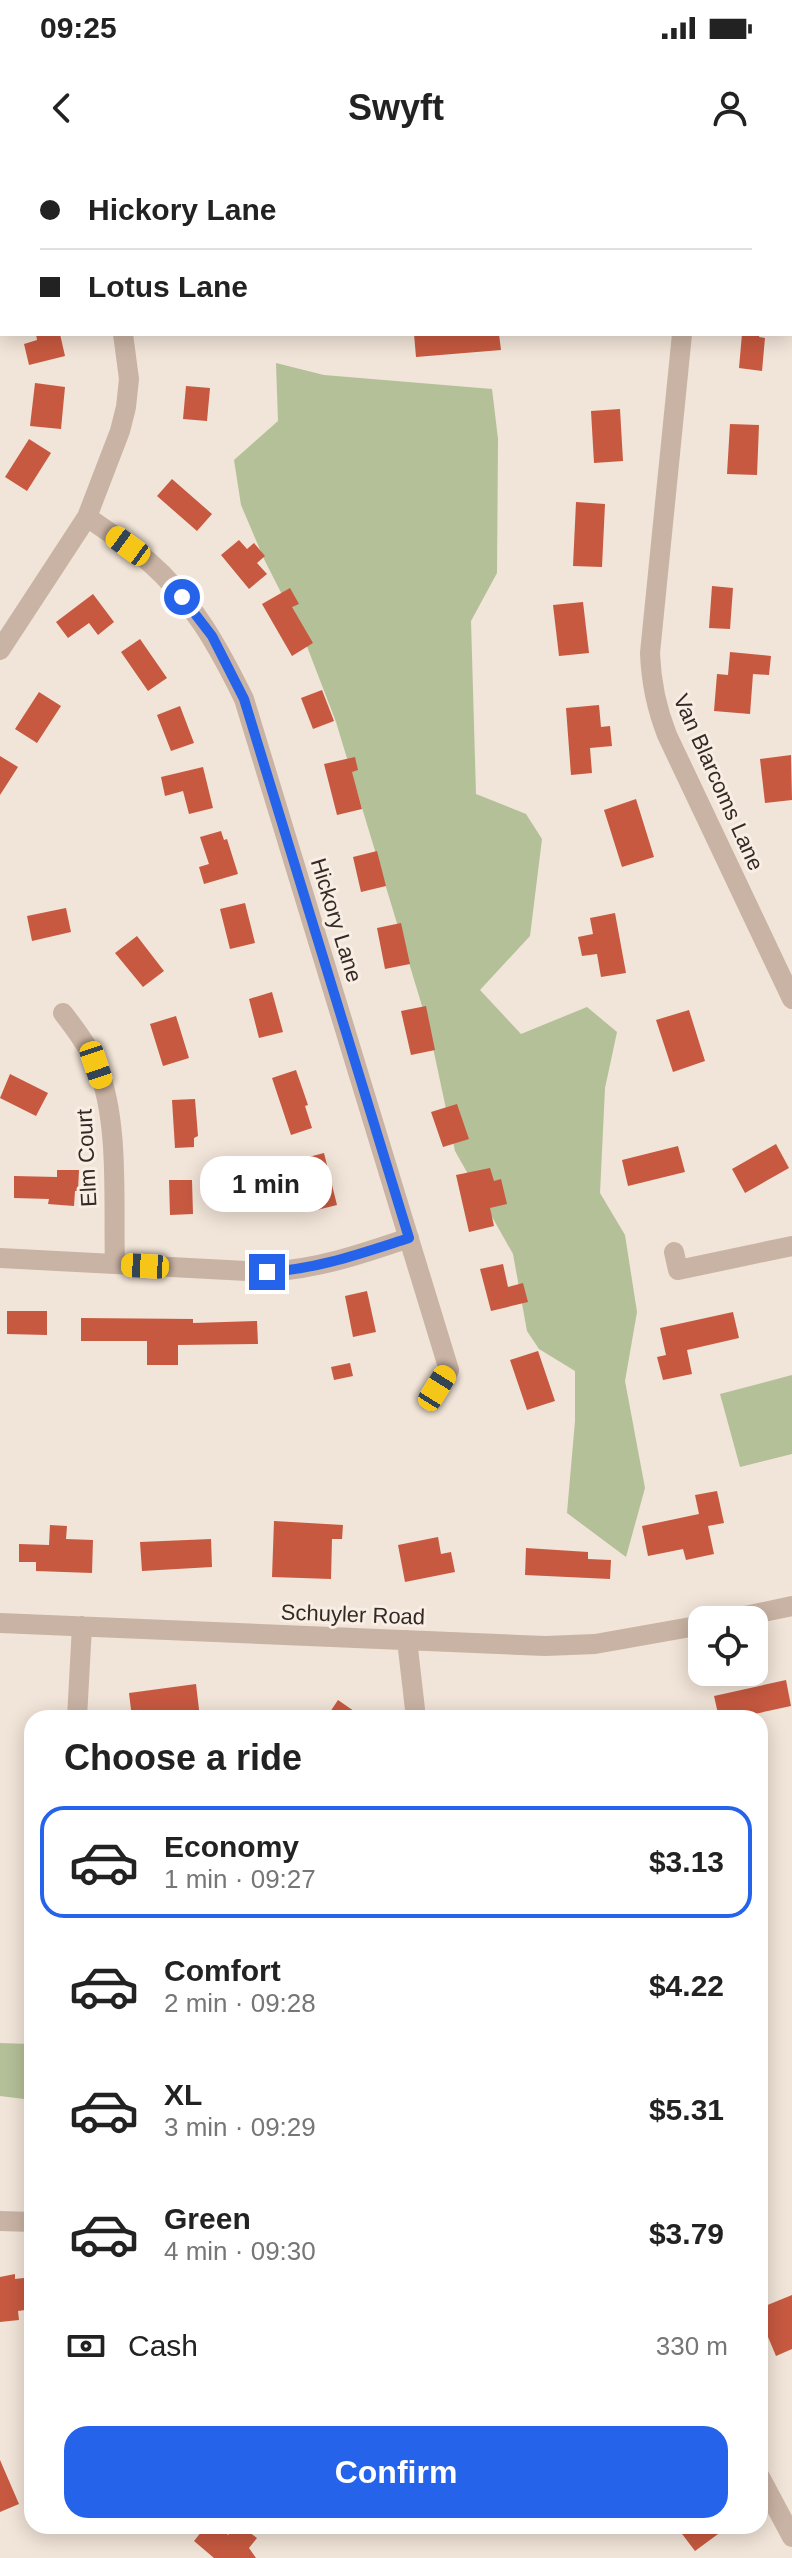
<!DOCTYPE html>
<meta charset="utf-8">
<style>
body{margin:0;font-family:Helvetica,sans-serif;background:#f6f6f6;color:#222;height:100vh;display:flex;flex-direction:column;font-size:30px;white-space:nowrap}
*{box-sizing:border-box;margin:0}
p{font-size:26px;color:#767676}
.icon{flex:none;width:44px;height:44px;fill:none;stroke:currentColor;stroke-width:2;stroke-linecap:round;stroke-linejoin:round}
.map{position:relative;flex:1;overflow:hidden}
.drawer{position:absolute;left:24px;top:1550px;width:744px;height:824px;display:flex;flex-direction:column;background:#fff;border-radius:24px;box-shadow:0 4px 20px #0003}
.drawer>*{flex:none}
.top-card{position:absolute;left:0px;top:0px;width:792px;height:176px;box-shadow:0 4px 20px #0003;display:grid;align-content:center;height:176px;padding:0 40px;background:#fff}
.tools{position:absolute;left:688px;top:1446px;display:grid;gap:16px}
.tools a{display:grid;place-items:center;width:80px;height:80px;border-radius:16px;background:#fff;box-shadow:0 4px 20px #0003;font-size:40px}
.end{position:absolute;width:36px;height:36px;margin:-18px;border:10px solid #2563eb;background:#fff;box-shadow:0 0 0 4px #fff}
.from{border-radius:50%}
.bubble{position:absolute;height:56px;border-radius:24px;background:#fff;box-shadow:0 4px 20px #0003;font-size:26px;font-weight:600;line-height:56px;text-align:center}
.car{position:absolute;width:24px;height:48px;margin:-24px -12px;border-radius:10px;box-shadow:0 0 6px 2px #0007;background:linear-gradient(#f5c518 24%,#345 0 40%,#f5c518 0 76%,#345 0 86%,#f5c518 0)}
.top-card b{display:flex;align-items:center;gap:28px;height:76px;font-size:30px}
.top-card b+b{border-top:2px solid #e0e0e0}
.top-card i{width:20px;height:20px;background:#222}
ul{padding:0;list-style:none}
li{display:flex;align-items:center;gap:24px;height:112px;margin:0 16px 12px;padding:0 24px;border:4px solid transparent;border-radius:24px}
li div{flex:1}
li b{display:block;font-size:30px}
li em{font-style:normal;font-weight:600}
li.active{border-color:#2563eb}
li>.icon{width:72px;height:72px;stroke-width:1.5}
h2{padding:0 40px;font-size:36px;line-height:96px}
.pay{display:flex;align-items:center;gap:20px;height:88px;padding:0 40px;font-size:30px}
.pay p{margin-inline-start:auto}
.action{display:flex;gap:16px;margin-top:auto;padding:16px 40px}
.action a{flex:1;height:92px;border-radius:24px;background:#2563eb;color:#fff;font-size:32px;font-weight:600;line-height:92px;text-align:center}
.status{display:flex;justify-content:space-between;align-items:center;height:56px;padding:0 40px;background:#fff;direction:ltr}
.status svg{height:22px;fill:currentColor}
header{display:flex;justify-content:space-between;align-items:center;height:104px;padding:0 40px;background:#fff;font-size:36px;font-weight:600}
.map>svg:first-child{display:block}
.green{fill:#b4c098}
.building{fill:#c75940}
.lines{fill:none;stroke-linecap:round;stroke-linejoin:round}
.minor{stroke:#c9b3a4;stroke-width:20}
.route{stroke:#2563eb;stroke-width:10}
.labels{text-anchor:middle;stroke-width:6;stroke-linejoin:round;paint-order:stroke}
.street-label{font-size:22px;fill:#342926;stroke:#f9eee4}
</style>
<div class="status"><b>09:25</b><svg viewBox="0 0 49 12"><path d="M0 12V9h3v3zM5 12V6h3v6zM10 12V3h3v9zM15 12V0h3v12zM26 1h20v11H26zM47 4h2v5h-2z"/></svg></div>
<header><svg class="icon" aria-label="back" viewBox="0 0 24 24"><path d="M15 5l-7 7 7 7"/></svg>Swyft<svg class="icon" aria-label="person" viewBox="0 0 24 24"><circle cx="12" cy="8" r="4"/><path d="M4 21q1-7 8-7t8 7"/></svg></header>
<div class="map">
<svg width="792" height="2398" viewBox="0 0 792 2398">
<rect width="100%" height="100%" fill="#f1e4d8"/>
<path class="green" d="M276,203L324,215L492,229L498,279L497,413L471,461L476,634L526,654L542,679L530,776L480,830L521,874L587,847L617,872L605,928L600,1033L625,1075L637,1152L625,1221L645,1328L626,1397L567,1353L575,1261V1211L539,1189L527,1171L513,1094L455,991L429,869L336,562L303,476L264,399L241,345L234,300L278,261Z
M792,1215V1294L740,1307L720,1234Z
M0,1883L32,1884V1940L0,1936Z"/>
<path class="building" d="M36,174H60L65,196L29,205L24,184L37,180Z
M414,174H499L501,190L416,197Z
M742,174H760L759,177L765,178L762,211L739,208Z
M35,223L65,227L61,269L30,266Z
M186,226L210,228L207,261L183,259Z
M620,249L623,301L594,303L591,251Z
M730,264L759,265L757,315L727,314Z
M29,279L51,293L27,331L5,317Z
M172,319L212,354L197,371L157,336Z
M576,342L605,344L602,407L573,406Z
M239,380L247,389L254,383L265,396L257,403L267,414L249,429L221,395Z
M712,426L733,428L730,469L709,468Z
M290,428L299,444L292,447L313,483L292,496L262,444Z
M93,434L114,462L98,475L89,463L68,478L56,462Z
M583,442L589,493L559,496L553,445Z
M140,479L167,518L148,531L121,492Z
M730,492L771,496L769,515L753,514L750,554L714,551L717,514L728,515Z
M322,530L334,561L313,569L301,538Z
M39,532L61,546L37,583L15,569Z
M599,545L601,567L610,566L612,586L590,588L592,613L571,615L566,548Z
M180,546L194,583L171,591L157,555Z
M791,595L792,640L765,643L760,599Z
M0,596L18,607L0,635Z
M355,597L358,610L352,612L362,649L337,655L324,604Z
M203,607L213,648L189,654L183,631L165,636L161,617Z
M636,639L654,697L622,707L604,650Z
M221,671L224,680L227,679L238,714L204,724L199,707L209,704L200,677Z
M377,691L386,726L361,732L353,697Z
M245,743L255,783L230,789L220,749Z
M66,748L71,772L32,781L27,756Z
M615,753L626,813L601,817L597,794L582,796L578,777L593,774L590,758Z
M401,763L410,804L385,809L377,768Z
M137,776L164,811L143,827L115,793Z
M272,832L283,872L259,878L249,839Z
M426,846L435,890L411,895L401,851Z
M689,850L705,901L673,912L656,860Z
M176,856L189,898L163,906L150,864Z
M296,910L308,945L305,946L312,968L291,975L272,918Z
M10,914L48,933L36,956L0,938Z
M195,939L198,976L194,978V987L175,988L172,940Z
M457,944L469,979L443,987L431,952Z
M776,984L789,1008L745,1033L732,1009Z
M678,986L685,1012L628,1026L622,1000Z
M324,993L337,1045L313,1051L306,1020L294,1023L289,1002Z
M490,1008L494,1021L501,1019L507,1044L490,1048L494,1066L469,1072L456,1015Z
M57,1010H79L78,1031H75L74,1046L48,1044L49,1039L14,1038V1016L57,1017Z
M169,1020H192L193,1054L170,1055Z
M503,1104L508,1127L523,1123L528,1142L491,1151L480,1109Z
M367,1131L376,1172L353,1177L345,1136Z
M7,1151H47V1175L7,1174Z
M733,1152L739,1178L687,1190L692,1214L663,1220L657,1197L666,1195L660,1168Z
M81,1158L193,1159V1163L257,1161L258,1184L178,1185V1205H147V1181H81Z
M538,1191L555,1241L527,1250L510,1200Z
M350,1203L353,1216L334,1220L331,1207Z
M717,1331L724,1363L708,1366L714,1394L686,1400L683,1389L648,1396L642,1366L699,1354L695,1335Z
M274,1361L343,1365L342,1379H332L331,1419L272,1417Z
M50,1365L67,1366L66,1379L93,1380L92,1413L36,1411V1402H19V1384L49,1385Z
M438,1377L441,1394L451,1392L455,1412L405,1422L398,1385Z
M211,1379L212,1407L142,1411L140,1382Z
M526,1388L588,1392V1399L611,1400L610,1419L525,1415Z
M786,1520L791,1546L736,1558H719L714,1536Z
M196,1524L200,1558H132L129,1533Z
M338,1540L364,1558H326Z
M15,2114V2119L32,2117V2149L18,2151L19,2160L0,2162V2117Z
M792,2135V2189L776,2196L760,2158V2148Z
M0,2300L19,2344L0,2352Z
M206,2366H217L228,2375L235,2366H241L257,2378L249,2388L256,2398H214L194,2381Z
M676,2366H729L695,2391Z"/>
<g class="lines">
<path class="minor" d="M357,0L358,2
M699,2V0
M0,19L2,21
M682,174L650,493C651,522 656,547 667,575L792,839
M87,357C107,371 129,385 148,401C192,439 219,488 244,539L449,1210L437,1228
M0,490L87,357L120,271L126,247L129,219L123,174
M63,853C76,870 88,886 97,906C120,962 113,1043 115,1104
M674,1092L678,1110L792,1086
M0,1098L267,1112C318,1109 362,1094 409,1078
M726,1460L792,1446
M0,1463L545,1486L595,1484L702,1465
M407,1480L416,1558
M77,1558L82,1466
M0,2061L32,2062
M760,2317L792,2377"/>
</g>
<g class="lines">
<path class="route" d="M182,437L212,476L244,539L409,1078C362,1093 318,1109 267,1112"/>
</g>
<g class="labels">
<g class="street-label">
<text transform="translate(719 622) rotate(66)" y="8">Van Blarcoms Lane</text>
<text transform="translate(337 760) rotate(73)" y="8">Hickory Lane</text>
<text transform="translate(86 998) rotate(-93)" y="8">Elm Court</text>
<text transform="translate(353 1454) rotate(2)" y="8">Schuyler Road</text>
</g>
</g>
</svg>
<div class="tools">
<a><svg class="icon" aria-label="locate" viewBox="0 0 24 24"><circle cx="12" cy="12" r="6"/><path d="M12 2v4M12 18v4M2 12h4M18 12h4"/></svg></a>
</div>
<i class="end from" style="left:182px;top:437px"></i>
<i class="end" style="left:267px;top:1112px"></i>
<div class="bubble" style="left:200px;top:996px;width:132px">1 min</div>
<i class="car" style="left:128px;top:386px;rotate:306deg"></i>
<i class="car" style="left:96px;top:905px;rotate:161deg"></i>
<i class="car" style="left:145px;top:1106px;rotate:273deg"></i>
<i class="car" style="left:437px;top:1228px;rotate:32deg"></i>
<div class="top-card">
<b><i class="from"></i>Hickory Lane</b>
<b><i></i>Lotus Lane</b>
</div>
<section class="drawer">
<h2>Choose a ride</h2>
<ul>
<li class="active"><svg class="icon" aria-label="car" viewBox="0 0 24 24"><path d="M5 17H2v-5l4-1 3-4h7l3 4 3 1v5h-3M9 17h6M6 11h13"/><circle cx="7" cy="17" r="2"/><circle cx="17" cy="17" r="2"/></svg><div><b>Economy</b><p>1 min · 09:27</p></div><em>$3.13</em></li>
<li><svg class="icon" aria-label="car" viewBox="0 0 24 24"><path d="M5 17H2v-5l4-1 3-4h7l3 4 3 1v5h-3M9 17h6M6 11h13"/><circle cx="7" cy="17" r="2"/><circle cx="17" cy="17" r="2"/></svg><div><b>Comfort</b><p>2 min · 09:28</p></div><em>$4.22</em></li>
<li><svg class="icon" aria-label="car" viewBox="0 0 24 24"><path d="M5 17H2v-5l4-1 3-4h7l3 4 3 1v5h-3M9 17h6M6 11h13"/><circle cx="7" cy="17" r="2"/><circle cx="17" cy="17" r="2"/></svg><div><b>XL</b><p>3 min · 09:29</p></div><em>$5.31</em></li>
<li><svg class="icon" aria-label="car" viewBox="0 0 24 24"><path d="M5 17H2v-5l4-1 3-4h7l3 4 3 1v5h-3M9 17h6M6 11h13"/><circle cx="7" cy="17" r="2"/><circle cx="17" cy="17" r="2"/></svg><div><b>Green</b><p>4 min · 09:30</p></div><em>$3.79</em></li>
</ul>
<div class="pay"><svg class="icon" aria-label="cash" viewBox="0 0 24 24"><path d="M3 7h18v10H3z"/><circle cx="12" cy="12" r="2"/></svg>Cash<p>330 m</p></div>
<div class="action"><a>Confirm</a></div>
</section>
</div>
